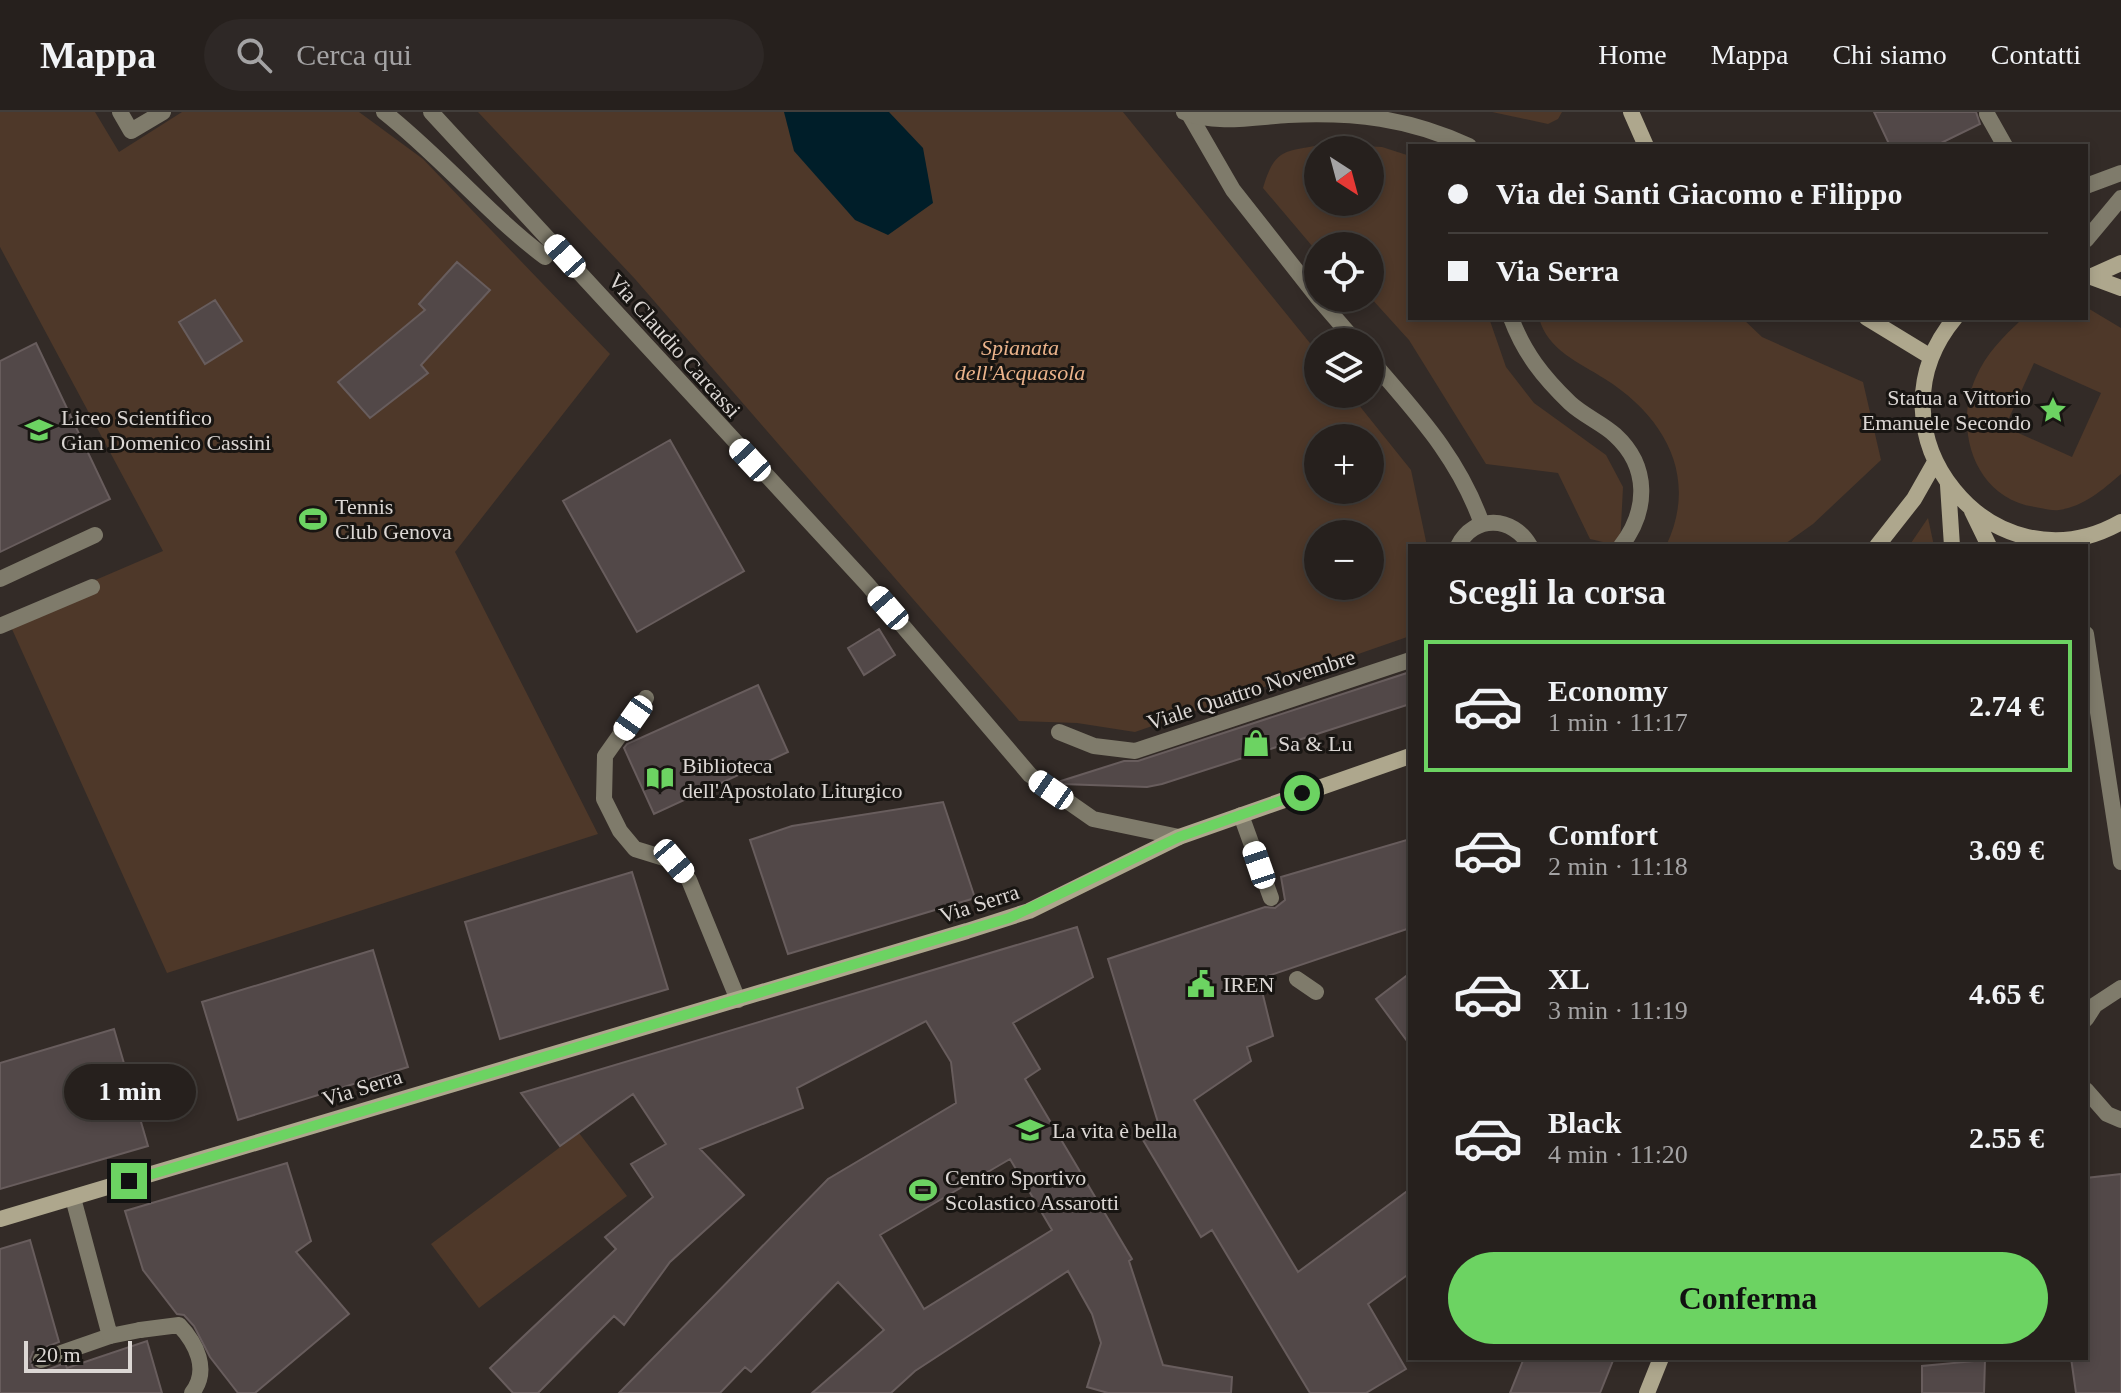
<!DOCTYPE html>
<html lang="it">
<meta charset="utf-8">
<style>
body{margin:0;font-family:"Times New Roman",serif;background:#2e2826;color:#f1f3f6;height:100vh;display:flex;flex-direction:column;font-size:30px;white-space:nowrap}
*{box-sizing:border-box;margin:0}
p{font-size:26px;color:#a4a3a4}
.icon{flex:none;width:44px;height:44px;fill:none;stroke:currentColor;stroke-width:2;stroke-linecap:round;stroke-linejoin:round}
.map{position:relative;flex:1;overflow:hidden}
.drawer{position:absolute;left:1408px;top:432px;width:680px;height:816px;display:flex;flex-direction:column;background:#26201d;border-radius:0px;box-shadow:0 4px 12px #0003,0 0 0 2px #423e3b}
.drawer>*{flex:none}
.banner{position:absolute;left:1408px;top:32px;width:680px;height:176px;border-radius:0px;box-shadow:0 4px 12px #0003,0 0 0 2px #423e3b;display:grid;align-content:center;height:176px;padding:0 40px;background:#26201d}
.needle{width:52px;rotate:144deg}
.fabs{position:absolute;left:1304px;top:24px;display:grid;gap:16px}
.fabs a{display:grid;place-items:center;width:80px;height:80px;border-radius:50%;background:#26201d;box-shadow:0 4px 12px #0003,0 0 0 2px #423e3b;font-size:40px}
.scale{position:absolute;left:24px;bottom:20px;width:108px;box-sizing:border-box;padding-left:8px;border:4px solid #dcd7d4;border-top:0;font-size:22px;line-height:28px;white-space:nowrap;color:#dcd7d4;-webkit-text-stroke:6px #181512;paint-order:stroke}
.end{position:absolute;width:36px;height:36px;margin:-18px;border:10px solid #6cd362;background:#111;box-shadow:0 0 0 4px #111}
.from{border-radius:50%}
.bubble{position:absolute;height:56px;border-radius:28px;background:#26201d;box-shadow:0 4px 12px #0003,0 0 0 2px #423e3b;font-size:26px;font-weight:700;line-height:56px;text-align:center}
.car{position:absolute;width:24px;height:48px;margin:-24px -12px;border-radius:10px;box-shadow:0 0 6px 2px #0007;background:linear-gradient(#fff 24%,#345 0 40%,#fff 0 76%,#345 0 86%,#fff 0)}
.banner b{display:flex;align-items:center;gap:28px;height:76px;font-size:30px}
.banner b+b{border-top:2px solid #423e3b}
.banner i{width:20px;height:20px;background:#f1f3f6}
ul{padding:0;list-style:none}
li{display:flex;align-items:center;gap:24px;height:132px;margin:0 16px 12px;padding:0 24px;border:4px solid transparent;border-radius:0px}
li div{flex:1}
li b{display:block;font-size:30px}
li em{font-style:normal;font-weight:700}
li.current{border-color:#6cd362}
li>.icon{width:72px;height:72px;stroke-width:1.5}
h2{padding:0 40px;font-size:36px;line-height:96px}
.primary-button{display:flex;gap:16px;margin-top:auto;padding:16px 40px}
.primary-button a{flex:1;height:92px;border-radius:48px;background:#6cd362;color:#111;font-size:32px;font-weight:700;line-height:92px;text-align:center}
header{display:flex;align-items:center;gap:48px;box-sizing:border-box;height:112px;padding:0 40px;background:#26201d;border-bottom:2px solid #423e3b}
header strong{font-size:38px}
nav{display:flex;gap:44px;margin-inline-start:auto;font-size:28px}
.search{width:560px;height:72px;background:#2e2826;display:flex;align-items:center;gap:20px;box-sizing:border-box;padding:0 28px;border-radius:44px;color:#a4a3a4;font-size:30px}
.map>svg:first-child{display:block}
.green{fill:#4e3829;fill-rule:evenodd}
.water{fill:#001e29}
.building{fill:#524848;stroke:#685d5d;stroke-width:2;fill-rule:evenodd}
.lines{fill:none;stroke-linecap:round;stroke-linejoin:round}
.service{stroke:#7f7b6b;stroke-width:16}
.pedestrian{stroke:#7f7b6b;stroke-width:16}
.minor{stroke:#7f7b6b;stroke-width:16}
.tertiary{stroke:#7f7b6b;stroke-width:16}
.secondary{stroke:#aea78d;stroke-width:16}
.route{stroke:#6cd362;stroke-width:10}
.labels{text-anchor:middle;stroke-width:6;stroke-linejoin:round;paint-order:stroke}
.street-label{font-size:22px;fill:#dcd7d4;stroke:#181512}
.park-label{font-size:22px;font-style:italic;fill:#ebb38b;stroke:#181512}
.poi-label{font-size:22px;fill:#dcd7d4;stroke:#181512;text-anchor:start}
</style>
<header>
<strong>Mappa</strong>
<div class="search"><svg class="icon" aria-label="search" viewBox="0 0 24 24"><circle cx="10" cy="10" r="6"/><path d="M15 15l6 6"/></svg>Cerca qui</div>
<nav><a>Home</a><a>Mappa</a><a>Chi siamo</a><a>Contatti</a></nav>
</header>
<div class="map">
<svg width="2121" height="1281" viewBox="0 0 2121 1281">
<rect width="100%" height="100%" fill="#332b27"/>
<path class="green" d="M0,0H95L119,40L182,0H359L423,47L610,242L455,440L598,722L167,861L7,506L163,439L0,135Z
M478,0H1123L1318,241V282H1350L1411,358L1427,434H1410V524L1135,620L1077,611L1019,609L635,167ZM1318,326H1370V378H1318ZM1318,422H1370V474H1318Z
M1492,0H1562L1558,7L1548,12Z
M1325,32L1382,35L1410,44V206H1489L1506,255L1534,291L1606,343L1623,375L1620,434L1590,427L1558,361L1486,352L1409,228L1370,185V134H1318V141L1263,76C1275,34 1287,40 1325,32ZM1318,38H1370V90H1318Z
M2086,195L2121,216V362C2102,378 2085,394 2059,398C2051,399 2042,396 2035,395C1974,386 1953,316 1976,265C1986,242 2003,225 2021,208L2086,206ZM2034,251L2101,281L2072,345L2005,315Z
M1539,206H1742L1762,225L1863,270L1881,348L1813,412L1782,434H1666C1699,365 1665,305 1605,267C1579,250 1548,239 1539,206Z
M1928,406L1934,434H1909Z
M579,1021L627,1084L479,1196L431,1132Z"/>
<path class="water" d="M784,0H889L923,36L933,91L888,123L855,108L794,39Z"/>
<path class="building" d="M1874,0H1976L1980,12L1935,34H1890Z
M457,150L490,178L421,253L428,261L370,306L338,270L425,198L419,192Z
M215,188L242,229L205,252L179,210Z
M36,231L110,387L0,440V249Z
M670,328L744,459L637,520L563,389Z
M879,517L895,543L864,563L848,536Z
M1410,560V592L1162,672L1147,675L1062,672L1061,669L1124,649H1138Z
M758,573L788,640L654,702L624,636L627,632Z
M943,690L975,786L788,842L750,728L792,714Z
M1410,727V816L1259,867L1273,924L1247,935L1251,949L1194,988L1298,1160L1410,1077V1161L1368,1192L1406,1257L1366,1281H1310L1212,1118L1201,1125L1143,1028L1160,1017L1108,847L1265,795L1275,796L1285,788L1281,765Z
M632,760L668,877L500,927L465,810Z
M1077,815L1093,865L1013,911L1040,957L1025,967L1132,1147L1129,1149L1163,1253L1232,1265L1231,1281H1108L1087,1275L1101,1231L1092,1202L1068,1159L915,1259L891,1281H812L884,1218L838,1170L751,1260L745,1255L720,1281H619L828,1067L956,991L951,950L926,909L797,976L803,996L700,1037L744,1083L670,1150L624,1213L614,1204L538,1281H513L490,1256L616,1137L605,1125L653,1085L631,1052L666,1032L633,982L560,1034L521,981ZM1010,1047L1052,1118L924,1197L880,1123Z
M373,838L408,955L238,1008L202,890Z
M1410,861V933L1376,887Z
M114,917L148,1034L0,1077V951Z
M287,1051L311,1129L296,1140L349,1202L255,1281H238L210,1245L194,1214L184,1203L177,1202L143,1158L125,1099Z
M2121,1062V1281H2076L2071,1246H2086V1066Z
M30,1128L59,1230L33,1240L30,1247L33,1256L44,1259L65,1251L67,1256L147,1229L162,1281H0V1137Z
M1524,1246H1614L1600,1281H1510Z
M1985,1248L1984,1281H1922V1254Z"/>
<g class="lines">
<path class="service" d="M1189,2L1233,78L1318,186
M2086,74L2121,61
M1318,186L1356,230
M1511,206C1524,241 1543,265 1570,291C1584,304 1602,311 1615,323C1650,355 1648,399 1621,434
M1370,247C1416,301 1458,344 1482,412
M1458,434C1474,402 1513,404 1530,434
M0,467L95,423
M0,514L92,475
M646,586L605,644L604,687L620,719L635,737L674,749L689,768L738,888
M1059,620L1094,634L1135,639L1410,548
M1241,703L1271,786
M1297,867L1316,880
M140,1218L179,1213C196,1231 210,1258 192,1281
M41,1248L110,1224"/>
<path class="pedestrian" d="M120,0L131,19L163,0
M384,0C441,45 487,101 545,145
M1987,2L2005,34"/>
<path class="minor" d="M431,0L867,472L1030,663L1093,707L1179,725
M2086,128L2121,86
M2086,522L2121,750
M2086,907L2095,893L2121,876
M2086,978L2107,1002L2121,1008
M73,1086L110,1224L140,1218"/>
<path class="tertiary" d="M1184,0C1214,13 1256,5 1288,3C1355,0 1408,6 1469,34"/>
<path class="secondary" d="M1631,0L1646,34
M2086,163L2121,176
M2092,164L2121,151
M1867,206L1931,245
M1955,206C1860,320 1992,483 2121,410
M1948,373L1952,434
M1972,399L1989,434
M1877,434L1914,387L1935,350
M0,1107L967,819L1029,799L1179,725L1410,644
M1647,1281L1661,1246"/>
</g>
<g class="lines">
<path class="route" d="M129,1069L1009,806L1179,725L1302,681"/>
</g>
<defs>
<g id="sight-bare" transform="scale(2.16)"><path d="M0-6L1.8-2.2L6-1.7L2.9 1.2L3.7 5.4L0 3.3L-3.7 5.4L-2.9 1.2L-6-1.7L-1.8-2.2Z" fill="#6cd362" stroke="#181512" stroke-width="2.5" paint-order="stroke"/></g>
<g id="school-bare" transform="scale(2.16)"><path d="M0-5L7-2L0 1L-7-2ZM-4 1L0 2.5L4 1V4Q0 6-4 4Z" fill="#6cd362" stroke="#181512" stroke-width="2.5" paint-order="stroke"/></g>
<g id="stadium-bare" transform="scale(2.16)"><path d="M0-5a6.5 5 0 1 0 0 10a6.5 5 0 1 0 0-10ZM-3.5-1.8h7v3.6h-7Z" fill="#6cd362" stroke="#181512" stroke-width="2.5" paint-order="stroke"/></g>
<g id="shop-bare" transform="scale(2.16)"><path d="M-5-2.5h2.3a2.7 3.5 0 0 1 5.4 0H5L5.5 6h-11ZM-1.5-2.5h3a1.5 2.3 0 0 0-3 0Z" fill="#6cd362" stroke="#181512" stroke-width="2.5" paint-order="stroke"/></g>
<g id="library-bare" transform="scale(2.16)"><path d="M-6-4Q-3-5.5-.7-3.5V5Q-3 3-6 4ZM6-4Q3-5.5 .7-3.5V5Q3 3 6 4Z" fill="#6cd362" stroke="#181512" stroke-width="2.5" paint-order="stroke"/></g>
<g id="civic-bare" transform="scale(2.16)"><path d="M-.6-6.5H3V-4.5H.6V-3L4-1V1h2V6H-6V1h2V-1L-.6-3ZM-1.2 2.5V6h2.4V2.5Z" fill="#6cd362" stroke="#181512" stroke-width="2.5" paint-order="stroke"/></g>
</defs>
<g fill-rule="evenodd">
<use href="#sight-bare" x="2053" y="298"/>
<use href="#school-bare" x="39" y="318"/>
<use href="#stadium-bare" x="313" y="407"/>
<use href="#shop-bare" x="1256" y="631"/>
<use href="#library-bare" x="660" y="666"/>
<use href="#civic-bare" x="1201" y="872"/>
<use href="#school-bare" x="1030" y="1018"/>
<use href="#stadium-bare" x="923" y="1078"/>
</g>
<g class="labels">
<g class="street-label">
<text transform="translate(675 233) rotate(48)" y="8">Via Claudio Carcassi</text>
<text transform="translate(1251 577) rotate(-18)" y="8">Viale Quattro Novembre</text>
<text transform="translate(979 791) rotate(-18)" y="8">Via Serra</text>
<text transform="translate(362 975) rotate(-17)" y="8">Via Serra</text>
</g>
<g class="park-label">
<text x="1020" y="243">Spianata<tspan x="1020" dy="25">dell'Acquasola</tspan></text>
</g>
<g class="poi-label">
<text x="2031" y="293" text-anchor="end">Statua a Vittorio<tspan x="2031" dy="25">Emanuele Secondo</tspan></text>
<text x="61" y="313">Liceo Scientifico<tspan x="61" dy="25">Gian Domenico Cassini</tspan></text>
<text x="335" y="402">Tennis<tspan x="335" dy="25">Club Genova</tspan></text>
<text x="1278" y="639">Sa &amp; Lu</text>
<text x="682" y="661">Biblioteca<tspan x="682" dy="25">dell'Apostolato Liturgico</tspan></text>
<text x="1223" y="880">IREN</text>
<text x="1052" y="1026">La vita è bella</text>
<text x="945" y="1073">Centro Sportivo<tspan x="945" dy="25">Scolastico Assarotti</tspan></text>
</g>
</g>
</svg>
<div class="fabs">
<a><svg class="needle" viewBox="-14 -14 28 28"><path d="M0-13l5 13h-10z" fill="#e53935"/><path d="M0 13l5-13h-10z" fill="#a4a3a4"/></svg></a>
<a><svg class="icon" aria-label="locate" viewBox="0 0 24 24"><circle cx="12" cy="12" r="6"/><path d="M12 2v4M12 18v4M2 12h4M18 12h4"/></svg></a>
<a><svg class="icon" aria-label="layers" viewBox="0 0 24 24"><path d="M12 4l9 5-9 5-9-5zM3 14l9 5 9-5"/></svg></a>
<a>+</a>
<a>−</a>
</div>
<div class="scale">20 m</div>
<i class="end from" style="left:1302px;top:681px"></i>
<i class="end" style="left:129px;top:1069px"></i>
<div class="bubble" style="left:64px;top:952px;width:132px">1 min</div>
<i class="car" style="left:565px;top:144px;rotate:318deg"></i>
<i class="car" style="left:750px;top:348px;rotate:317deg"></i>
<i class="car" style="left:888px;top:496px;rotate:319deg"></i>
<i class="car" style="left:633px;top:606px;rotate:215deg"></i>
<i class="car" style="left:1051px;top:678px;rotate:305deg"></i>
<i class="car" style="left:674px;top:749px;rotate:140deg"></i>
<i class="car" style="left:1259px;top:753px;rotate:341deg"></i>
<div class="banner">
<b><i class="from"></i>Via dei Santi Giacomo e Filippo</b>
<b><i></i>Via Serra</b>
</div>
<section class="drawer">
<h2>Scegli la corsa</h2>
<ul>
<li class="current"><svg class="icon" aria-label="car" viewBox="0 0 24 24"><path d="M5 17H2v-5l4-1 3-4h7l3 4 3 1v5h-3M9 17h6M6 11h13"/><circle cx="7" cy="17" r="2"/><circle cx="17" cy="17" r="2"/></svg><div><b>Economy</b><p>1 min · 11:17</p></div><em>2.74 €</em></li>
<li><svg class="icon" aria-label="car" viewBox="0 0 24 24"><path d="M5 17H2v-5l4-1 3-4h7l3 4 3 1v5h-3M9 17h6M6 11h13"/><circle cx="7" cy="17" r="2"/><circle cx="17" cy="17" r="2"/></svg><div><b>Comfort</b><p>2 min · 11:18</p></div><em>3.69 €</em></li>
<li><svg class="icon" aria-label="car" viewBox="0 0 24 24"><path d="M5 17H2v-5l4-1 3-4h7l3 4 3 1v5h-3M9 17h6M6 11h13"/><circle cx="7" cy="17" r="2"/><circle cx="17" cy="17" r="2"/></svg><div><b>XL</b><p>3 min · 11:19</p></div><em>4.65 €</em></li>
<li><svg class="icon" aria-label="car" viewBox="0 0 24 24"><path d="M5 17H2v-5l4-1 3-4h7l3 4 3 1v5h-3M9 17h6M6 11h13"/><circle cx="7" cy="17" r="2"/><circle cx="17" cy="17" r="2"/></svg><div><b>Black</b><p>4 min · 11:20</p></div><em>2.55 €</em></li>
</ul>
<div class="primary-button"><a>Conferma</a></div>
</section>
</div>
